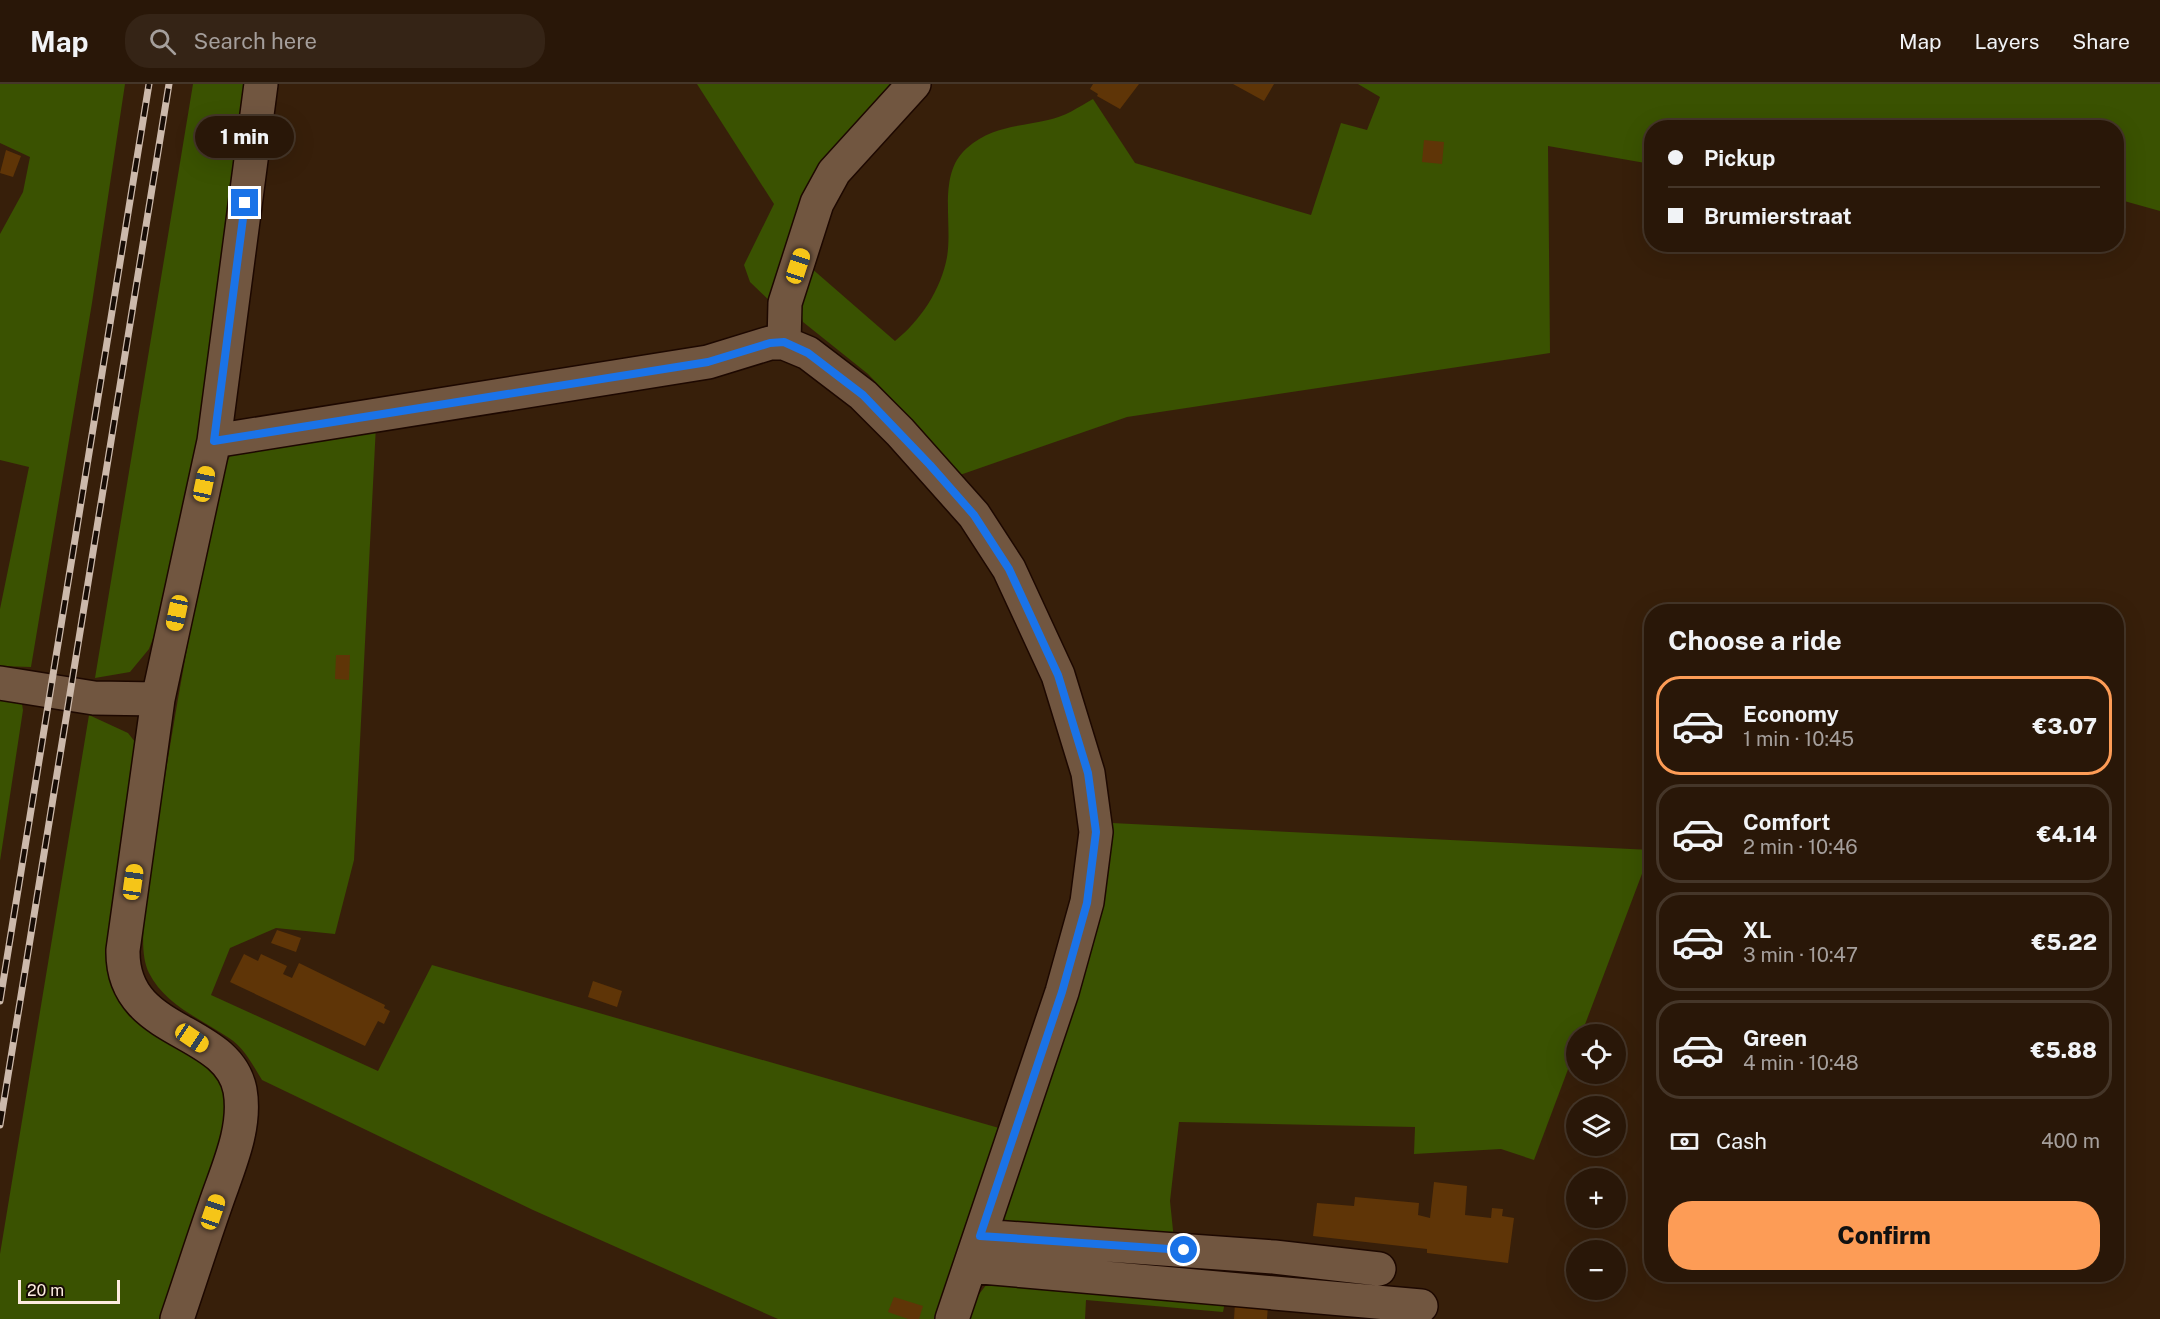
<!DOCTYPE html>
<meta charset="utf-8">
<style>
body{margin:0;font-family:"Public Sans",sans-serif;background:#352416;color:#f1f3f6;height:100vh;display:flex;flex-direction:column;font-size:22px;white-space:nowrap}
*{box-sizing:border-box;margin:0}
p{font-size:20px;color:#a59f9c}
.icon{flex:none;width:33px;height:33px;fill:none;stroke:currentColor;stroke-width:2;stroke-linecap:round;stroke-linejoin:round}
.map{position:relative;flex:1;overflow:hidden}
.side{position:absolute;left:1644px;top:520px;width:480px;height:678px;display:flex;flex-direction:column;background:#291708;border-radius:24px;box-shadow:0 6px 24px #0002,0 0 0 2px #453629}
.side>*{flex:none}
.hud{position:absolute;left:1644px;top:36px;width:480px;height:132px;border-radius:24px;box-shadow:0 6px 24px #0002,0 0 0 2px #453629;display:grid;align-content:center;height:132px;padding:0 24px;background:#291708}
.tools{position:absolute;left:1566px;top:940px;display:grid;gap:12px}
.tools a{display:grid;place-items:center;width:60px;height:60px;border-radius:50%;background:#291708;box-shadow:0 6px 24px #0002,0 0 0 2px #453629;font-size:30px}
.scale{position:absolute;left:18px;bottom:15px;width:102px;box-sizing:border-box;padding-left:6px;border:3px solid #fcebdf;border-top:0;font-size:16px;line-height:21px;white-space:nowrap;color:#fcebdf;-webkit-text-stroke:4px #170c05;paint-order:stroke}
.end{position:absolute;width:27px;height:27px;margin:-14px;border:8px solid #1a73e8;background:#fff;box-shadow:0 0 0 3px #fff}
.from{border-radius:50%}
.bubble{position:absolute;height:42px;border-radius:21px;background:#291708;box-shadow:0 6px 24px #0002,0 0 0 2px #453629;font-size:20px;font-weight:800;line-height:42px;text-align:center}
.car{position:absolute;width:18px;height:36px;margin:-18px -9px;border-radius:8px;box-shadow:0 0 4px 2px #0007;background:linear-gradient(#f5c518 24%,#345 0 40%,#f5c518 0 76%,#345 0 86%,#f5c518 0)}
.hud b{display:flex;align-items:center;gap:21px;height:57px;font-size:22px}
.hud b+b{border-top:2px solid #453629}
.hud i{width:15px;height:15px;background:#f1f3f6}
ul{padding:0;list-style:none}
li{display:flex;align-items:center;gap:18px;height:99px;margin:0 12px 9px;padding:0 12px;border:3px solid #453629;border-radius:24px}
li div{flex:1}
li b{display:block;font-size:22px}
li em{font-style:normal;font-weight:800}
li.on{border-color:#fd9c56}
li>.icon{width:54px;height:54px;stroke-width:1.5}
h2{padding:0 24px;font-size:27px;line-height:72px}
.pay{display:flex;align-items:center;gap:15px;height:66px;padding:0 24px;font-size:22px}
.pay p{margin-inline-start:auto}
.cta{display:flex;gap:12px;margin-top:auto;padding:12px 24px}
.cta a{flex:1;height:69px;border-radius:24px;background:#fd9c56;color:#111;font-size:24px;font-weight:800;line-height:69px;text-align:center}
header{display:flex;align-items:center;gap:36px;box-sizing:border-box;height:84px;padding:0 30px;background:#291708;border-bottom:2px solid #453629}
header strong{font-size:28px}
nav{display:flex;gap:33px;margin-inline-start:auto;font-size:21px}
.search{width:420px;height:54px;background:#352416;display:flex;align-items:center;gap:15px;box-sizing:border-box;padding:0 21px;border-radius:24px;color:#a59f9c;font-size:22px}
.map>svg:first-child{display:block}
.green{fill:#3a5201}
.building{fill:#5f3507}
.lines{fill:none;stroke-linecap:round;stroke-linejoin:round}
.minor-casing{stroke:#1d0800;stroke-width:36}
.minor{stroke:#715640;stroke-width:33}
.rail-casing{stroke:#ccb9ab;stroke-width:7}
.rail{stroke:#170c05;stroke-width:4.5;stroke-dasharray:14;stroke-linecap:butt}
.route{stroke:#1a73e8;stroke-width:8}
</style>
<header>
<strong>Map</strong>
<div class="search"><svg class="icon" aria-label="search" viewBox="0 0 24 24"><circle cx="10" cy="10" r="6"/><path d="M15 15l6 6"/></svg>Search here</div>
<nav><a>Map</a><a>Layers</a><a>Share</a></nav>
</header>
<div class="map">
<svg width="2160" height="1235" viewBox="0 0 2160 1235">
<rect width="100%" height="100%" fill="#371f0a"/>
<path class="green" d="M0,0H125L92,219L31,583L0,582V525L29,383L0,376V150L23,108L30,73L0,59Z
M193,0H253L193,388L165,522L149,565L130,588L95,594Z
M697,0H905L773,220L750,198L744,181L774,120Z
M1358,0H2160V127L2117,115L2116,44H1652L1651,80L1548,62L1550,269L1127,333L957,392L921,345L868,290L803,238L798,219L810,183L895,257C920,237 941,206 947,173C953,138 937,90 967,64C992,42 1018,43 1048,36C1064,33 1079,23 1093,15L1135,79L1311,131L1341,39L1367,46L1380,13Z
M376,341L354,776L335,850L276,844L230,864L211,911L378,987L432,881L999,1044L943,1235H778L533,1126L262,996C253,981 244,964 229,954C201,935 165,921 149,889C136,863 148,811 152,782C169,652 195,523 219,393L230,372Z
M0,611L21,614L23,626L0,777Z
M89,631L128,649L139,663L113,892L218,991L233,1041L171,1235H0V1170Z
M1112,739L1651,766L1581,951H1576V964L1534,1076L1501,1065L1414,1070L1415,1043L1179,1038L1170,1117L1174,1156L993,1143L1094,829Z
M996,1188L1226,1213L1223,1228L1086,1216L1085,1235H964L967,1226Z"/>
<path class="building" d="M1093,0H1139L1120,25L1097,12L1098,10L1090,5Z
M1233,0H1274L1264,17Z
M1424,56L1444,58L1442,80L1422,78Z
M6,66L21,72L13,93L0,89Z
M336,571H350L349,596L335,595Z
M277,846L301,854L296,868L271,859Z
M244,870L258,877L261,870L287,882L283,890L292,894L299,879L385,921L384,924L390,927L384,940L378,937L365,962L230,898Z
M593,897L622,907L617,923L588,913Z
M1434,1098L1467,1102L1465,1131L1491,1134L1492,1124L1503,1125L1502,1132L1514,1134L1508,1179L1427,1169V1165L1313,1152L1317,1119L1354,1122L1355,1113L1419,1119L1418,1131L1430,1134Z
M894,1213L923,1222L919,1235H908L888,1228Z
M1235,1219L1268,1221L1267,1235H1234Z"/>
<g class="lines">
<g class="minor-casing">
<path id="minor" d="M784,259L785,219L817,119L834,88L914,0
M214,357L708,278L770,259H784L808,269L863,311L900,348L974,431L1009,485L1058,591L1088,689L1096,748L1087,818L1062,908L952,1235
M0,599L94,614L158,615
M980,1152L1274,1173L1379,1185
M970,1182L1421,1222
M177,1235C190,1197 202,1159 215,1122C227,1086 247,1045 240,1006C227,941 121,953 123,866L158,615L214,357L261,0"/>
</g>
<use href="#minor" class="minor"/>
<g class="rail-casing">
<path id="rail" d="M0,917L149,0
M0,1041L169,0"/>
</g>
<use href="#rail" class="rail"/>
</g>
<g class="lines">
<path class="route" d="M245,119L214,357L708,278L770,259L784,258L808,269L863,311L930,381L974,431L1009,485L1058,591L1088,689L1096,748L1087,819L1062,908L980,1152L1184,1166"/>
</g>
</svg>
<div class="tools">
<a><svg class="icon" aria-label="locate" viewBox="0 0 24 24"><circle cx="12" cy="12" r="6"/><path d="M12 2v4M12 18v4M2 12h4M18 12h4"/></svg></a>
<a><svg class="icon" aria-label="layers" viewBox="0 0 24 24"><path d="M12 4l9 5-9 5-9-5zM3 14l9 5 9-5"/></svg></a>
<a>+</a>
<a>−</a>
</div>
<div class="scale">20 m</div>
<i class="end from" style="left:1184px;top:1166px"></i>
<i class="end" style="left:245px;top:119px"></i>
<div class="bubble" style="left:195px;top:32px;width:99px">1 min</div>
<i class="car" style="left:798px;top:182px;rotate:18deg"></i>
<i class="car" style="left:204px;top:400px;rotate:12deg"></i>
<i class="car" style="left:177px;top:529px;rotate:192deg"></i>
<i class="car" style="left:133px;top:798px;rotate:8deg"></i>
<i class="car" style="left:192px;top:954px;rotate:124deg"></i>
<i class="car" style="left:213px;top:1128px;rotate:19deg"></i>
<div class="hud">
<b><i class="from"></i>Pickup</b>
<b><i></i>Brumierstraat</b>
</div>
<section class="side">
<h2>Choose a ride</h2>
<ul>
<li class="on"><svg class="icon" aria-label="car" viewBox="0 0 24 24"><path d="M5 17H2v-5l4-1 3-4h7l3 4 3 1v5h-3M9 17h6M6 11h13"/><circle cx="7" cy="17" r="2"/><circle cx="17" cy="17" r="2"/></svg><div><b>Economy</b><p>1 min · 10:45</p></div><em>€3.07</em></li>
<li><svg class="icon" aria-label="car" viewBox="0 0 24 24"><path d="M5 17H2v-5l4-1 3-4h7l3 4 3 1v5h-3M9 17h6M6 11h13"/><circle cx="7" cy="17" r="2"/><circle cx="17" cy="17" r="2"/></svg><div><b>Comfort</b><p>2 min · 10:46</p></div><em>€4.14</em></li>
<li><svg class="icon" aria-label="car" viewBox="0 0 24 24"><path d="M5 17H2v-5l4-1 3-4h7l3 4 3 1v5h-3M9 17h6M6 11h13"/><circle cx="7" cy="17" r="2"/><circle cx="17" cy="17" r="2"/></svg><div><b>XL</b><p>3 min · 10:47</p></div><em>€5.22</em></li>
<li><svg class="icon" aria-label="car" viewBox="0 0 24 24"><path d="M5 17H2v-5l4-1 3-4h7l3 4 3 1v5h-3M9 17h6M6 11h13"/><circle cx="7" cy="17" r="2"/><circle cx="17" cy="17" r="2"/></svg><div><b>Green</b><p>4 min · 10:48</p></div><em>€5.88</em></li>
</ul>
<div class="pay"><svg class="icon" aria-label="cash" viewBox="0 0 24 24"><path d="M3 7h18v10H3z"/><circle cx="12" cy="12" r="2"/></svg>Cash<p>400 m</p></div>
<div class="cta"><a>Confirm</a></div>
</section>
</div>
